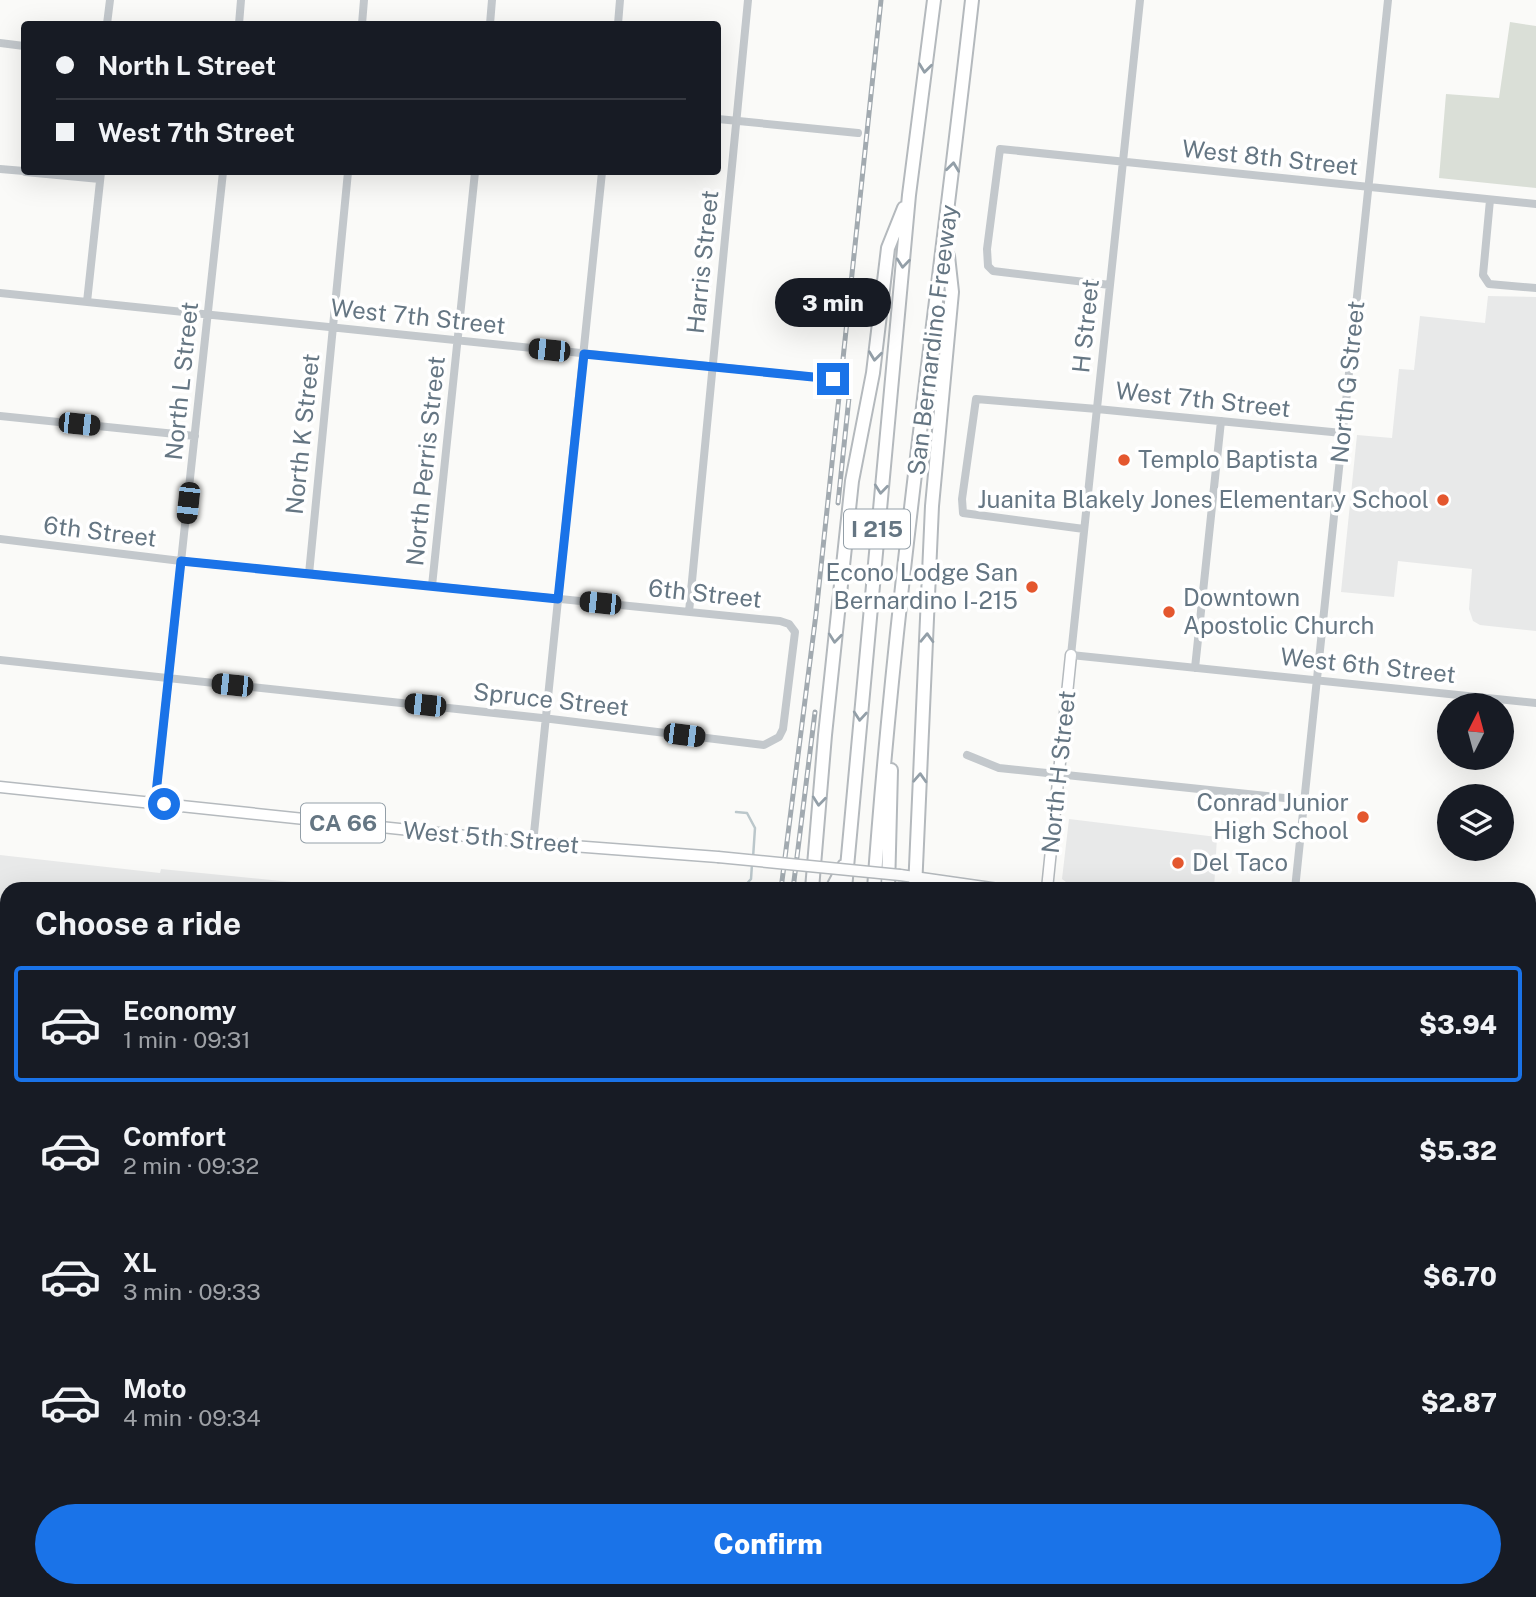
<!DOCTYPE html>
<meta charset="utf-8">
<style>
body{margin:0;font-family:"Public Sans",sans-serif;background:#242831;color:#f1f3f6;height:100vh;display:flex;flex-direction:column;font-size:26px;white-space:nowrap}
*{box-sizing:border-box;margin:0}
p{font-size:23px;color:#9ea1a6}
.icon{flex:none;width:38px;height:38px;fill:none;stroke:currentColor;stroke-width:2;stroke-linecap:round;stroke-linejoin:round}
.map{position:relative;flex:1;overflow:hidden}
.sheet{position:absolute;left:0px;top:882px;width:1536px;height:716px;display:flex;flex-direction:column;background:#171b24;border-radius:21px 21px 0 0;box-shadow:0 7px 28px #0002}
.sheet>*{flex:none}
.banner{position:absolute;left:21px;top:21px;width:700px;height:154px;border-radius:7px;box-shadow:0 7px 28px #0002;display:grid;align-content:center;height:154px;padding:0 35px;background:#171b24}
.needle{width:46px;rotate:6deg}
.buttons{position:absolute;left:1437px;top:693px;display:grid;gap:14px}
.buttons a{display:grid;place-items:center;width:77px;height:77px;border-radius:50%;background:#171b24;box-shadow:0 7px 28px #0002;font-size:35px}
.end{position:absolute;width:32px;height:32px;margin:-16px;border:9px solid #1a73e8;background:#fff;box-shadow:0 0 0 4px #fff}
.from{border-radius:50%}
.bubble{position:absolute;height:49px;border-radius:24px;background:#171b24;box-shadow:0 7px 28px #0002;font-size:23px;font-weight:800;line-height:49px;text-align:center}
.car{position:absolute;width:21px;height:42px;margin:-21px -10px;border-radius:9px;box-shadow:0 0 5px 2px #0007;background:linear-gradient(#222 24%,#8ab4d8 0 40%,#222 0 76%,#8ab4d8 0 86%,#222 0)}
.banner b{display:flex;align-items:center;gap:24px;height:66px;font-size:26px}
.banner b+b{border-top:2px solid #363941}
.banner i{width:18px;height:18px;background:#f1f3f6}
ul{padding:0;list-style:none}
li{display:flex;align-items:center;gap:21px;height:116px;margin:0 14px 10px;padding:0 21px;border:4px solid transparent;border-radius:7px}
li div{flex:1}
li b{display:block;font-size:26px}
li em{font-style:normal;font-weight:800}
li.on{border-color:#1a73e8}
li>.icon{width:63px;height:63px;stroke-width:1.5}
h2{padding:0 35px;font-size:32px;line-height:84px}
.action{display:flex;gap:14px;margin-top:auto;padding:14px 35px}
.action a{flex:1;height:80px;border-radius:42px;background:#1a73e8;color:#fff;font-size:28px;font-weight:800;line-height:80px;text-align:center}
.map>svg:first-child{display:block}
.built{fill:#e8e9e9}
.green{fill:#dadfd7}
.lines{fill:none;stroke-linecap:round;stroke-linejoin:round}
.stream{stroke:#bbc7cb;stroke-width:2.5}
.major-casing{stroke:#b5babe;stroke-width:13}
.highway-casing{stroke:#b4b9bd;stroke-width:16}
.minor{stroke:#c3c8cc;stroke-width:8}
.major{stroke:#fff;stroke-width:10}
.highway{stroke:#fff;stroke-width:12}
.rail-casing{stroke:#a2aab0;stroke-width:5}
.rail{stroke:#fff;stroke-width:2.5;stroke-dasharray:8;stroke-linecap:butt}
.major-bridge-casing{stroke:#b5babe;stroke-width:13;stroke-linecap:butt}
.major-bridge{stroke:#fff;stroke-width:10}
.oneway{stroke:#939fa8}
.route{stroke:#1a73e8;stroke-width:9}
.poi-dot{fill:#e4572e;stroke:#fff;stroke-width:2.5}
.labels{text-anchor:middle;stroke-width:7;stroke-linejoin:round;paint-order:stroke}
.shield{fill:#fff;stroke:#939fa8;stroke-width:2}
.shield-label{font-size:23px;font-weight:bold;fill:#657683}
.street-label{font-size:24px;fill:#657683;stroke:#fff}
.poi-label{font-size:24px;fill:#657683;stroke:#fff;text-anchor:start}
</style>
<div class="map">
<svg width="1536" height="1597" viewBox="0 0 1536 1597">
<rect width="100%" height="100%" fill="#fafaf8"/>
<path class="built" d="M1488,296L1536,297V631L1480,625L1473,621L1469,609L1472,569L1398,561L1394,597L1341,592L1357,435L1392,438L1399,369L1414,370L1420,316L1485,323Z
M1069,819L1217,837L1214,889H1134L1066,882L1062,879Z
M0,855L160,873L161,869L362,889H7V1233L0,1232Z
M0,1403H7V1518L0,1517Z
M930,1591H1198L1199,1597H930Z"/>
<path class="green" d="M1510,22L1536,26V188L1439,178L1446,94L1499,98Z"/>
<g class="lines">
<path class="stream" d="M736,812L747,813L755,828L753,858
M616,888L618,889
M742,889L751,879L752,864"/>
<g class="major-casing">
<path id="major" d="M0,787L533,843L718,857
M900,875L998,889
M1047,889L1071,655
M1530,948L1536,949
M1530,1200H1536
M0,1534L7,1535
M543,1591H550L559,1597
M599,1591L642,1595L644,1597
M1218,1591V1597"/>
</g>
<g class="highway-casing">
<path id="highway" d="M812,889L825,735L852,481L873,373L888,248L904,208
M832,889L844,866
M845,889L909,195L934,0
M874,889C895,592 939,296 972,0
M888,889L891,770
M915,889L932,506L952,292L948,256
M799,1597V1591
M845,1597V1591
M877,1597V1591
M910,1597L911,1591"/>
</g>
<path class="minor" d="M1140,0L1071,655L1536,703
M107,24L110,0
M239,24L241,0
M362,24L364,0
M490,24L492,0
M618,24L620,0
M0,43L24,46
M718,119L858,133
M0,169L24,171
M25,172L100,179
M1490,200L1483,275L1489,284L1536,288
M1110,285L993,271L988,266L987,249L1000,149L1536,204
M0,293L833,379
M87,302L101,172
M0,416L195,436
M1084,529L963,513L962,499L976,399L1097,409L1342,433
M0,539L181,561L780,621L789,624L795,632L783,729L779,737L764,745L551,719L0,660
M309,574L348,172
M432,586L475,172
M689,612L748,0
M1195,668L1221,421
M967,755L999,768L1304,800
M155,803L223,172
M533,843L602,172
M1295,889L1388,0
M1530,1025L1536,963
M0,1386H7
M200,1597L201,1591
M474,1597V1591
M723,1597L724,1591"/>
<use href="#major" class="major"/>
<use href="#highway" class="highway"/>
<g class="rail-casing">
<path id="rail" d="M838,503L850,388
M781,889L816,614L881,0
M793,889L815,712
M0,1274H7
M0,1287H7
M0,1301H7
M604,1597L605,1591"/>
</g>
<use href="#rail" class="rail"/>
<g class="major-bridge-casing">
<path id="major-bridge" d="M718,857L900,875"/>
</g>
<use href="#major-bridge" class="major-bridge"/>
</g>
<defs><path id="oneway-chevron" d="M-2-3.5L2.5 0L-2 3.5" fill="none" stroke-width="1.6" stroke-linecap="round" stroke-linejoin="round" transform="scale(1.75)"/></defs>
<g class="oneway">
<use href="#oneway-chevron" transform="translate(925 68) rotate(97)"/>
<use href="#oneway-chevron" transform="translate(953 167) rotate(-83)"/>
<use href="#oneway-chevron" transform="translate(903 263) rotate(96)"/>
<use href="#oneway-chevron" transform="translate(875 356) rotate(97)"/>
<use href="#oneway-chevron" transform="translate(881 489) rotate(96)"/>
<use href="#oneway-chevron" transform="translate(835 638) rotate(96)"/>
<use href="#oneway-chevron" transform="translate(927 638) rotate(-88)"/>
<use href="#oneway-chevron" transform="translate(860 716) rotate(95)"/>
<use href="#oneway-chevron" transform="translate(920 778) rotate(-87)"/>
<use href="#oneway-chevron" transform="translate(819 801) rotate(96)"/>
</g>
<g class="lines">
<path class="route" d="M164,804L155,803L181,561L558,599L584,354L833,379"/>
</g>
<g class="poi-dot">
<circle cx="1124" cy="460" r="7"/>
<circle cx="1443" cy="500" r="7"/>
<circle cx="1032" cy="587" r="7"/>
<circle cx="1169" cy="612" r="7"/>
<circle cx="1363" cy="817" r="7"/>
<circle cx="1178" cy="863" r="7"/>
</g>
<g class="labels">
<g class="shield">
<rect x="844" y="509.5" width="66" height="39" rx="5"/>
<rect x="301" y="803.5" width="84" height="39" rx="5"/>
</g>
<g class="shield-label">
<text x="877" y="537">I 215</text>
<text x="343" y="831">CA 66</text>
</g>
<g class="street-label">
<text transform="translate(1270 158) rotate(6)" y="8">West 8th Street</text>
<text transform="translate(703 262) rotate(-84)" y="8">Harris Street</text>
<text transform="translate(418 317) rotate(6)" y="8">West 7th Street</text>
<text transform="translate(1086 326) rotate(-84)" y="8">H Street</text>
<text transform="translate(933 340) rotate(-83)" y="8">San Bernardino Freeway</text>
<text transform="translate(182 381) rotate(-84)" y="8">North L Street</text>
<text transform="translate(1348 382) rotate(-84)" y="8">North G Street</text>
<text transform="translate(1203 400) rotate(6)" y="8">West 7th Street</text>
<text transform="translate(303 434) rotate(-84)" y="8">North K Street</text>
<text transform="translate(426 461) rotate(-84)" y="8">North Perris Street</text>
<text transform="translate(100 532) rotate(7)" y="8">6th Street</text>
<text transform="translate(705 594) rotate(6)" y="8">6th Street</text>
<text transform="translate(1368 666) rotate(6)" y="8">West 6th Street</text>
<text transform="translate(551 700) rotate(6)" y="8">Spruce Street</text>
<text transform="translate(1059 772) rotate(-84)" y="8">North H Street</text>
<text transform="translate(491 838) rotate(5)" y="8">West 5th Street</text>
</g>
<g class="poi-label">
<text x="1138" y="468">Templo Baptista</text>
<text x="1429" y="508" text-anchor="end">Juanita Blakely Jones Elementary School</text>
<text x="1018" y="581" text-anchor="end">Econo Lodge San<tspan x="1018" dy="28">Bernardino I-215</tspan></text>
<text x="1183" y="606">Downtown<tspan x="1183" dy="28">Apostolic Church</tspan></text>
<text x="1349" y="811" text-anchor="end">Conrad Junior<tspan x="1349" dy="28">High School</tspan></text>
<text x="1192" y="871">Del Taco</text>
</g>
</g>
</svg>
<div class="buttons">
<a><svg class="needle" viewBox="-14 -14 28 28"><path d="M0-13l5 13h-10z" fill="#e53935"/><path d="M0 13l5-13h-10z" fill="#9ea1a6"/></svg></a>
<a><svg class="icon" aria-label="layers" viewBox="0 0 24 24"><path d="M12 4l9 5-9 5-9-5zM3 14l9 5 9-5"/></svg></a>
</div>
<i class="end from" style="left:164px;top:804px"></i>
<i class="end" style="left:833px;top:379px"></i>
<div class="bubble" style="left:775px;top:278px;width:116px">3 min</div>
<i class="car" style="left:549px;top:350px;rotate:276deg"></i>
<i class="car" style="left:79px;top:424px;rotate:96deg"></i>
<i class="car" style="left:188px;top:503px;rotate:186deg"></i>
<i class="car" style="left:600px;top:603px;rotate:276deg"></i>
<i class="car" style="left:232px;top:685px;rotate:276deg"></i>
<i class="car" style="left:425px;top:705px;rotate:276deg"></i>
<i class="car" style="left:684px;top:735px;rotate:97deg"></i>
<div class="banner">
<b><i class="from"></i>North L Street</b>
<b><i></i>West 7th Street</b>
</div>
<section class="sheet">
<h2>Choose a ride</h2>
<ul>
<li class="on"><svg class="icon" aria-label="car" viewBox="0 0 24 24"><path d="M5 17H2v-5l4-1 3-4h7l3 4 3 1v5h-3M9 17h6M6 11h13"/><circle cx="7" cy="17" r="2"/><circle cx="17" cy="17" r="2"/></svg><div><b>Economy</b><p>1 min · 09:31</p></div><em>$3.94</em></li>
<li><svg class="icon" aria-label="car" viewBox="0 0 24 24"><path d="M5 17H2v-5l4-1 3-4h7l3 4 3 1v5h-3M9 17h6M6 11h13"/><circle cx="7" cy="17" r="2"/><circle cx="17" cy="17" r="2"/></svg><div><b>Comfort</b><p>2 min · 09:32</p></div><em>$5.32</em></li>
<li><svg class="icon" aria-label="car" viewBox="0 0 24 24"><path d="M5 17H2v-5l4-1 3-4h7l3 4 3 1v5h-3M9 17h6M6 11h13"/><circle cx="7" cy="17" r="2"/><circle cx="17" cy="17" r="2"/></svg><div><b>XL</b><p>3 min · 09:33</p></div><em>$6.70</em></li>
<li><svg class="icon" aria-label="car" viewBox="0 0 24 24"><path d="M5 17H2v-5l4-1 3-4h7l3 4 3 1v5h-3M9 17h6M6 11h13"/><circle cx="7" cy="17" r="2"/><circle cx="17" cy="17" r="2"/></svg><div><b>Moto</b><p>4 min · 09:34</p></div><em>$2.87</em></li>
</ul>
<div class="action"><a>Confirm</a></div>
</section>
</div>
